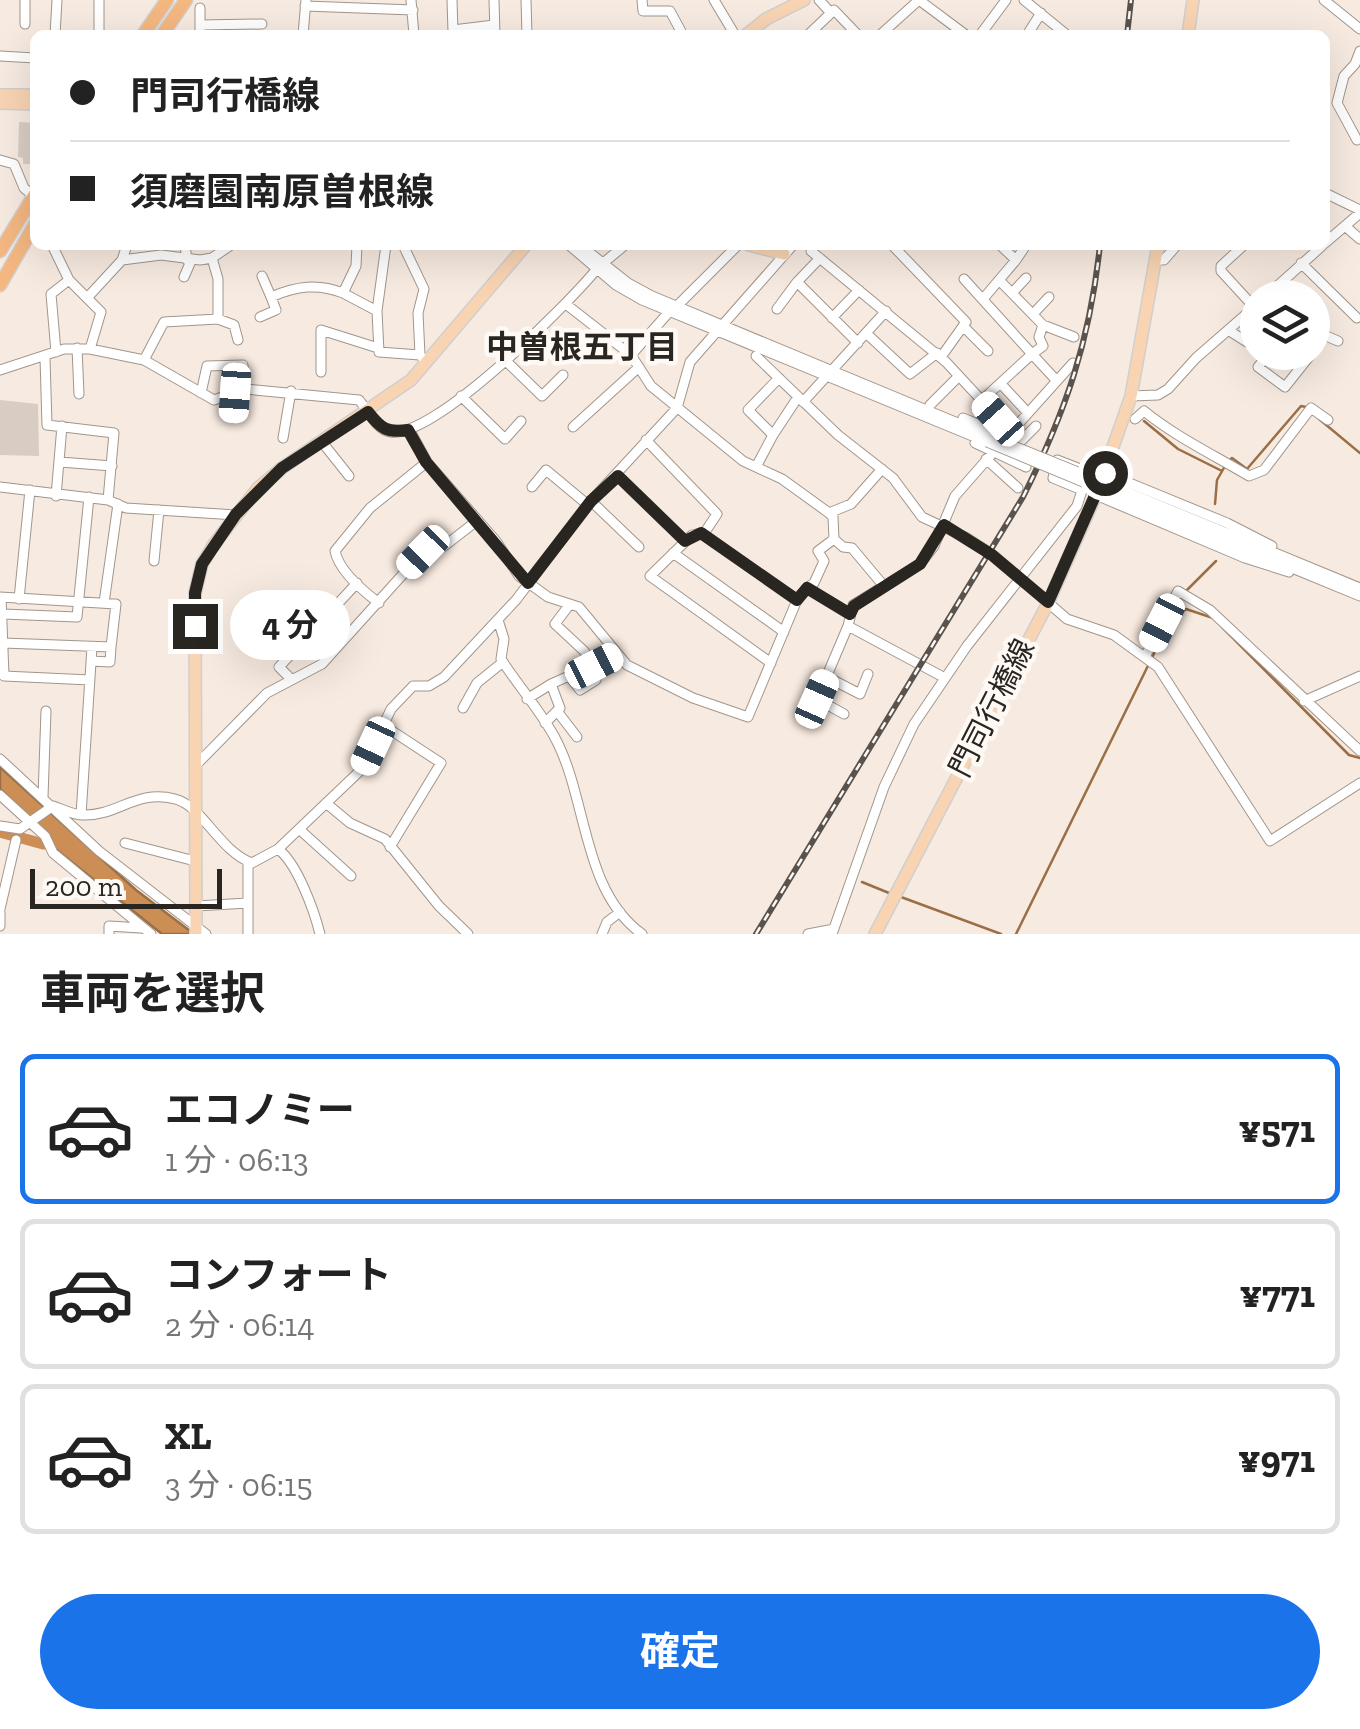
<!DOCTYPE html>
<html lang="ja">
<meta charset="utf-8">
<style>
body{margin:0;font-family:"Zilla Slab","Noto Sans JP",serif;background:#f2f2f2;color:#222;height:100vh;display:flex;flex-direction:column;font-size:38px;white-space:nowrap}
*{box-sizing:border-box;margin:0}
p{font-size:32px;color:#767676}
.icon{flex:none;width:55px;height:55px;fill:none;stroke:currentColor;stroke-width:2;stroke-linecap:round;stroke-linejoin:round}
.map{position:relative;height:934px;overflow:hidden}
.panel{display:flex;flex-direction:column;background:#fff;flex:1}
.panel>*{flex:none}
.top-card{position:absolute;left:30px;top:30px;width:1300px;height:220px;border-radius:15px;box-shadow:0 10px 40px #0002;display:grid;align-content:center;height:220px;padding:0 40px;background:#fff}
.buttons{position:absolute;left:1240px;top:280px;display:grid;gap:20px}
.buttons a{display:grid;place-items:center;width:90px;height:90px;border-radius:50%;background:#fff;box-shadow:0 10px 40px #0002;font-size:50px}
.scale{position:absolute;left:30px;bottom:25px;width:192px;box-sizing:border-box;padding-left:10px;border:5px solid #292521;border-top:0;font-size:28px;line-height:35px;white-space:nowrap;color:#292521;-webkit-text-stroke:8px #fef9f5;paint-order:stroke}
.end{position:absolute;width:45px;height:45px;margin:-22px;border:12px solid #292521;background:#fff;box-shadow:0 0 0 5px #fff}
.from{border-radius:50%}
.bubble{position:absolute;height:70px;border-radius:35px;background:#fff;box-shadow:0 10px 40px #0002;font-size:32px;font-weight:700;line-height:70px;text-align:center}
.car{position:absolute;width:30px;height:60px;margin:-30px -15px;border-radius:12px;box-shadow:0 0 8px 2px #0007;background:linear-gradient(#fff 24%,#345 0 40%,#fff 0 76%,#345 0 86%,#fff 0)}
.top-card b{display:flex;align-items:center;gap:35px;height:95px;font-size:38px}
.top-card b+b{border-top:2px solid #e0e0e0}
.top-card i{width:25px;height:25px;background:#222}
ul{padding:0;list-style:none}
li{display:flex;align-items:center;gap:30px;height:150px;margin:0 20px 15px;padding:0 20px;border:5px solid #e0e0e0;border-radius:15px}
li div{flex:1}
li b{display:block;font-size:38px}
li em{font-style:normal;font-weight:700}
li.selected{border-color:#1a73e8}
li>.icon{width:90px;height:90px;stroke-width:1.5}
h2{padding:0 40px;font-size:45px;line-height:120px}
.primary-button{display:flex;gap:20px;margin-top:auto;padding:20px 40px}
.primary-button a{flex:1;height:115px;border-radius:60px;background:#1a73e8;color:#fff;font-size:40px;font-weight:700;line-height:115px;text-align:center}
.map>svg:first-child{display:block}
.water{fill:#cc8e55;stroke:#9b6e45;stroke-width:2.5}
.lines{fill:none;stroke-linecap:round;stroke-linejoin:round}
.stream{stroke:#9b6e45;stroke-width:2.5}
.river{stroke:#cc8e55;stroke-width:11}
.building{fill:#d9cdc3}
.minor-casing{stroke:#a1968c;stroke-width:11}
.major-casing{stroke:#d0cfce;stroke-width:14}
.highway-casing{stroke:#d0cfce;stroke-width:15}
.minor{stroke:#fff;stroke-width:9}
.major{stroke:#f8d4b3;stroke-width:11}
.highway{stroke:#f4b780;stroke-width:12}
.rail-casing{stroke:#59524d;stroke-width:6}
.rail{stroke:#fef9f5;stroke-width:2.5;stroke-dasharray:8;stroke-linecap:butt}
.minor-bridge-casing{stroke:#a1968c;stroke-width:11;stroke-linecap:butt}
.minor-bridge{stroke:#fff;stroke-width:9}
.route{stroke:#292521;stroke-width:12}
.labels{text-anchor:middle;stroke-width:9;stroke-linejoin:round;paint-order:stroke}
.street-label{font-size:30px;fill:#292521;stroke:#fef9f5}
.neighbourhood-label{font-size:32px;font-weight:bold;fill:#292521;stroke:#fef9f5}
</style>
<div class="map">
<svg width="1360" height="934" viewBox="0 0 1360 934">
<rect width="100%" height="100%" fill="#f7eae0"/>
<path class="water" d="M0,767L136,890L194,934H162L54,848L50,837L0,789Z"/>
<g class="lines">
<path class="stream" d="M1319,419L1360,453
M1144,421L1178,449L1222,471
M1230,460L1232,458L1247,469L1301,406L1306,407
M1215,504L1217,480L1225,466
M1185,592L1216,561
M1222,627L1349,755L1360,758
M862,882L889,893
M901,897L1001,934
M1016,934L1170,621L1186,609L1213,618"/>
<path class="river" d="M0,832L43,844L59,843"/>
</g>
<path class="building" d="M19,122L35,123V164H23V158L18,157Z
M0,400L38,404L39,456L0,455Z"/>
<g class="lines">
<g class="minor-casing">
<path id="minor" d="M411,0L414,35
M452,0L453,32
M494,0L495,35
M526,0L527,35
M642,0L643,11H670L683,35
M714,0L735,35
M919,0L966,35
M1024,0L1067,35
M1324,0L1360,29
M305,6L413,10
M200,8V35
M834,10L858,35
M25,24V0
M200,25L262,24
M453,30L494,25
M55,35L57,0
M99,35V0
M303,35L306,0
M808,35L831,13L819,0
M880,35L919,0
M980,35L1006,0
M1027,35L1041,13
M0,56L35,58
M1357,140L1337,103L1344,76L1355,64L1360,51
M0,160L14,164L24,188L35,197
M1325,193L1360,210
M1345,226L1360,239
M1325,243L1360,213
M52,245L69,280L101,312L90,349
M185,245L187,260
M357,245L356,266L343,293L377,311
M386,245L377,311L379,352L420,355L426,362
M403,245L424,289L418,313L420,355
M569,245L616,285L642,300L987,442
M580,245L628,283L652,296L989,436
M892,245L966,322L941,357
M1000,245L1016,260L1026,245
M1244,245L1221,266V271L1254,307
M811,251L946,362L1011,432L955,496L934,546L920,564L853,605L848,626L945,678
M212,258L218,279V319
M820,258L797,282L858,343
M122,260L127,245
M1156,260H1164L1177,245
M1301,263L1357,318
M602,264L625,245
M262,276L271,297C296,286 318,283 343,293
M184,277L191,261
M964,279L1032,354L982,400
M999,280L1043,325L1039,337L1043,346L1032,354L1056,380
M1012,293L1026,278
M87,298L122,260L161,255L200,260L212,258L231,245
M1264,298L1323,245
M983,299L1016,260
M567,305L631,355L651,386L743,461L782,479L829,513L851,504L882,469
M676,307L738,245
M777,309L797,282
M1033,314L1049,297
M260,317L276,310L271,297
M832,318L859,290
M1043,325L1074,337
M963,326L988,351
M1228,330L1247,342L1258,343
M1312,330L1338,341
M867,334L910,374L937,353
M77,348L79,394
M56,352L51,294L69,280
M1270,352L1258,367L1285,387L1316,348
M631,355L669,312
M756,356L838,435L893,478L922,517L965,537L993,555L1067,619L1114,635L1158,667L1270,841L1360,783
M45,358L47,425L114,433L108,500
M144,360L164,322L218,319L234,325L238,340
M505,360L542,396L563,375
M0,370L64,349H90L144,360L214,400L245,389L359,400C368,410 376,430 391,432C435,438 567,305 596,270
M321,372V330L378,348
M779,378L748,410L773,435L798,397
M1001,384L1027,412
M201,393L207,366L243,365L245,389
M461,396L505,439L521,421
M1131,396L1158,395L1168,389L1196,358L1258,304
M803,402L886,311
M930,405L959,376
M233,416L235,393
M963,418L1007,436
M1135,419L1144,411C1176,437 1214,455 1249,476L1264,470L1311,408L1328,420
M1036,426L1022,440L1011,432L1073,363
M573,427L639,367
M409,429L427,462L496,541L519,576L548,597L579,607L627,665L693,698L748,717L797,600L807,588L850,614
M283,438L291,391
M646,440L717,514L703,535
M322,442L349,476
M975,443L1026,467
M986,459L1018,488
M60,462L112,466
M756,467L773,435
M1105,473L1227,523L1272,546
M618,476L685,541
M0,487L108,500L126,508L236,515
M532,487L546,470L588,505
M1115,487L1360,588
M1112,494L1360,596
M1096,495L1245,558L1289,572
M56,496L62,426
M591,501L639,547
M829,513L833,517L834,539L843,547L852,548L883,585
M673,553L784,632
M154,561L159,510
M807,588L814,583L824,561L818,551L834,539
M0,597L116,604L111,647L3,643
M1,597L4,676L90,680
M19,599L30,490
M104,603L118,504
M379,603C363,591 339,571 335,551L370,508L427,462
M570,604L555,624L584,651L594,666
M3,614L77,617L89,497
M498,620L504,639L501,659C517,684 539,709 554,736C588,797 581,890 642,934
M1146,655L1178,591L1210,610L1360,751
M91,661L110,662L111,647
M771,663L650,576L692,535L701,533L797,600
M570,677L580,690L596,680L587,669
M827,677L860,694L868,674
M291,679L279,667L357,583
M527,699L551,684L618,654
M1304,701L1360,676
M463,708L477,683L503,662
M557,711L577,737
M844,714L817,699L848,626
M545,723L560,708L551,684
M383,725L441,763L390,847
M0,759L99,851L206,934
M195,766L267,693L322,664L423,552L443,547L478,520
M0,795L45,836L53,853L151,934
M43,797L46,711
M326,803L350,823L385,839L439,906L468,934
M53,806C62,809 73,815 83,815C118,816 136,789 175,799C203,806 219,851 252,863L278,849L364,767L391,709L413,686H429L444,677L516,600L591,501L677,408L690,362L793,245
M81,815L92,647
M0,826L20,829L53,806
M299,829L351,876
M125,843L195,861
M278,849C297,863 314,910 320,934
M196,906L248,903
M0,909L16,840
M0,912V926
M109,934V926L141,928
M248,934V862
M602,934L607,922L620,912
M808,934L834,929
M832,934L884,787L914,724L967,646L1077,506L1088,472L1057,460L1053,478L1082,490"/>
</g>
<g class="major-casing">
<path id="major" d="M746,35L766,19L804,0
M1188,35L1193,0
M0,95H35
M0,103L35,104
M749,245L784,254
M196,934L195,593L202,564L214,544L258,488L282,468L411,380L526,245
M875,934L1048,603L1096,495L1131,396L1158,245"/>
</g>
<g class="highway-casing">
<path id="highway" d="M143,35L167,0
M162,35L186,0
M0,251L35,194
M0,285L35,224"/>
</g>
<use href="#minor" class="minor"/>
<use href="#major" class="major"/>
<use href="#highway" class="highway"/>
<g class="rail-casing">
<path id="rail" d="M1127,35L1131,0
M756,934L1023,497C1066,411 1090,341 1100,245"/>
</g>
<use href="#rail" class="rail"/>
<g class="minor-bridge-casing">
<path id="minor-bridge" d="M989,436L1115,487
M987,442L1112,494"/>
</g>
<use href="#minor-bridge" class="minor-bridge"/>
</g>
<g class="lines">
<path class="route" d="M195,626V593L202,564L236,514L282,468L368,412C381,429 387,433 408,430L426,462L528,583L591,501L618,476L685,541L701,533L797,600L807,588L850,614L854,606L920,564L944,525L992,555L1048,602L1105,473"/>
</g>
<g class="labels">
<g class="street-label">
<text transform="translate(992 708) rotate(-63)" y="10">門司行橋線</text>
</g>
<g class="neighbourhood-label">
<text x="582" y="358">中曽根五丁目</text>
</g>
</g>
</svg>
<div class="buttons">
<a><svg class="icon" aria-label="layers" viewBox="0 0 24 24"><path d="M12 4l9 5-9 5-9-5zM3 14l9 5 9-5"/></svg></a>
</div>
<div class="scale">200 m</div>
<i class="end from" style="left:1105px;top:473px"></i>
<i class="end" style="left:195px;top:626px"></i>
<div class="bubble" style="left:230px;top:590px;width:120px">4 分</div>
<i class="car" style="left:235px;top:393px;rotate:184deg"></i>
<i class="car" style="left:998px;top:419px;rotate:318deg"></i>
<i class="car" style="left:423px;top:552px;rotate:224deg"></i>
<i class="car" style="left:1162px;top:623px;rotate:207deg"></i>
<i class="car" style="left:594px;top:666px;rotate:63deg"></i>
<i class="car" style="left:817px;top:699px;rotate:24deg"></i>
<i class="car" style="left:373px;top:746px;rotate:205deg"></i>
<div class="top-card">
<b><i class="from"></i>門司行橋線</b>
<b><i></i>須磨園南原曽根線</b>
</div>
</div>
<section class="panel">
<h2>車両を選択</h2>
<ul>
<li class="selected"><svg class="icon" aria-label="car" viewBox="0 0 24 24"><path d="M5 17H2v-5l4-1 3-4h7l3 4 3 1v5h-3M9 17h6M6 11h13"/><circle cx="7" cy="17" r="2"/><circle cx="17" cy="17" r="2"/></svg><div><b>エコノミー</b><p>1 分 · 06:13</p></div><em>¥571</em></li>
<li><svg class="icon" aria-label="car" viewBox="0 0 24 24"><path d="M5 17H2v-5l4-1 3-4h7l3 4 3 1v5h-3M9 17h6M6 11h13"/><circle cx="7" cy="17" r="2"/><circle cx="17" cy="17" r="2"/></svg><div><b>コンフォート</b><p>2 分 · 06:14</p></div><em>¥771</em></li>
<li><svg class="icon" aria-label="car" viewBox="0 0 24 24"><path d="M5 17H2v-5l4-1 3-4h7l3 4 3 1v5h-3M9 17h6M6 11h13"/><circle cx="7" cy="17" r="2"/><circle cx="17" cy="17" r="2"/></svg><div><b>XL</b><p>3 分 · 06:15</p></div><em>¥971</em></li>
</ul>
<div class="primary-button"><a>確定</a></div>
</section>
